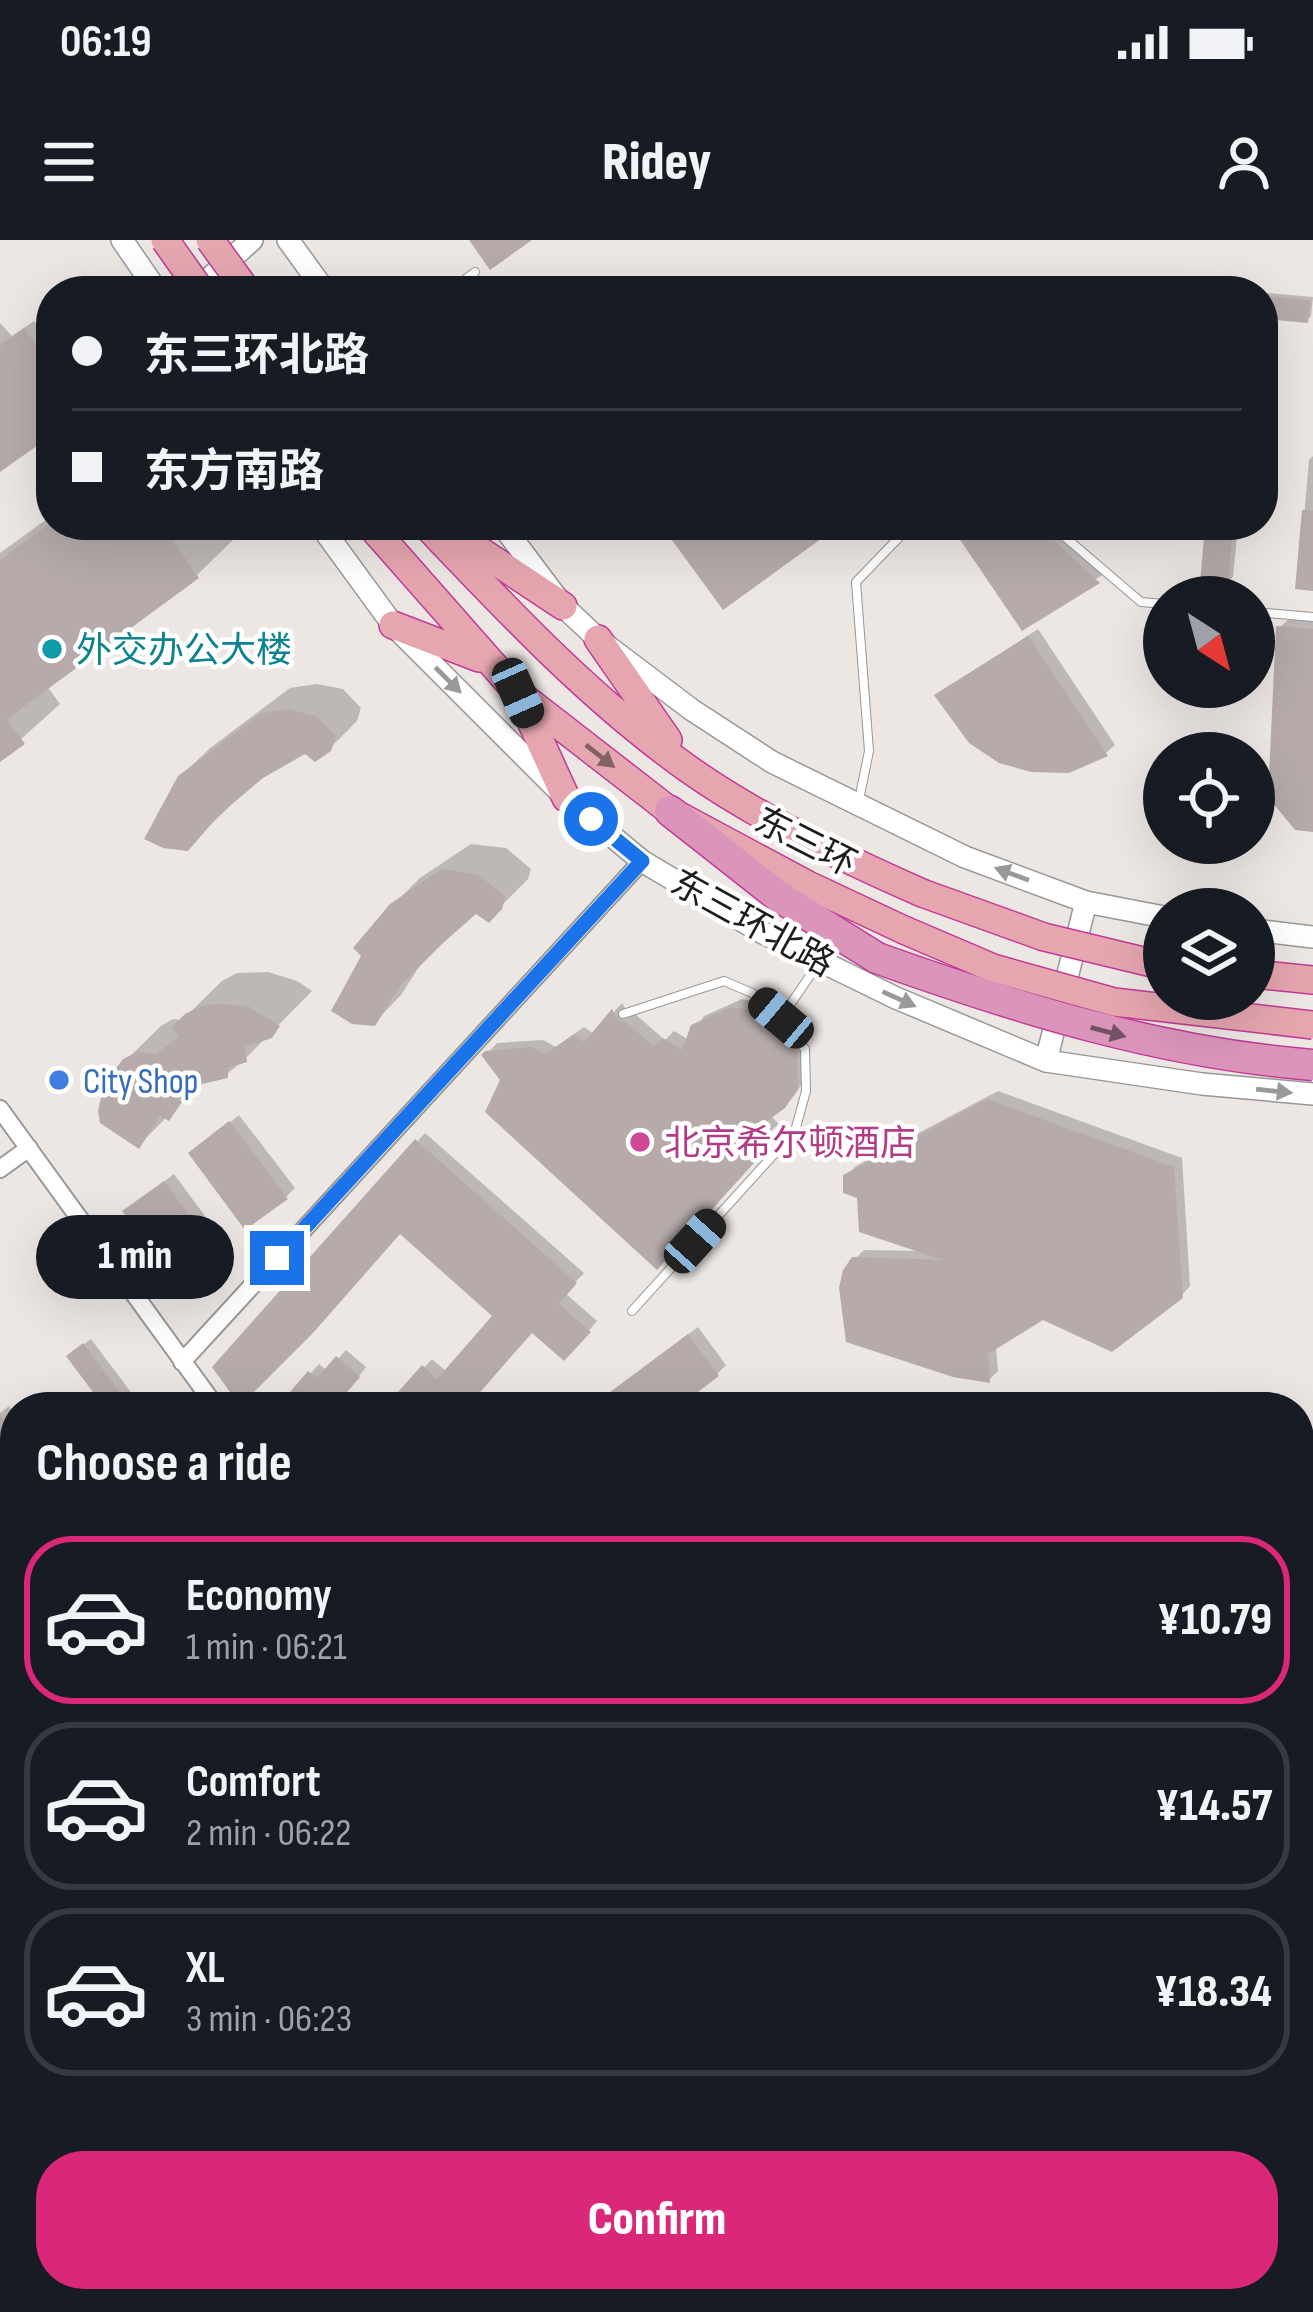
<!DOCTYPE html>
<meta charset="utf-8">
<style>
body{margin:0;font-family:"Sofia Sans Condensed","Noto Sans SC",sans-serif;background:#242831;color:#f1f3f6;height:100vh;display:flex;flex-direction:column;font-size:45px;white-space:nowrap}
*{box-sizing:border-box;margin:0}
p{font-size:39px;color:#9ea1a6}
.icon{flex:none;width:66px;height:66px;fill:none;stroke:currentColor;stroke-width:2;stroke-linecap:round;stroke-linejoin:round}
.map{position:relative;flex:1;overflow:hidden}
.side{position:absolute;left:0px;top:1152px;width:1314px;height:921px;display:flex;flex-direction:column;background:#171b24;border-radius:48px 48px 0 0;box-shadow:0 12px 48px #0002}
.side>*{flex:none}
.top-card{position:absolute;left:36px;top:36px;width:1242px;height:264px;border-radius:48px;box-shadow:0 12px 48px #0002;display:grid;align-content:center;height:264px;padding:0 36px;background:#171b24}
.needle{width:78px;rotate:144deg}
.controls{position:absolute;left:1143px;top:336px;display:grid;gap:24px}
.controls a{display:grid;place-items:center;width:132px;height:132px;border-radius:50%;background:#171b24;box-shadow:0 12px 48px #0002;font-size:60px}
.end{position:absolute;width:54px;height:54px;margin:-27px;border:15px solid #1a73e8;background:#fff;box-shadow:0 0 0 6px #fff}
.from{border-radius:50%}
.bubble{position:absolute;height:84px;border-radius:42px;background:#171b24;box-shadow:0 12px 48px #0002;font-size:39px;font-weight:800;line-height:84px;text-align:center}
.car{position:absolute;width:36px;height:72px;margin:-36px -18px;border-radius:15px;box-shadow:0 0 9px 3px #0007;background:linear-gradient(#222 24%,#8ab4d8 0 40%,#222 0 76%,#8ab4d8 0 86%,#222 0)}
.top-card b{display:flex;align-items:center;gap:42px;height:114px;font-size:45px}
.top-card b+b{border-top:3px solid #363941}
.top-card i{width:30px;height:30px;background:#f1f3f6}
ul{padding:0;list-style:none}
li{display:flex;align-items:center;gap:36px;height:168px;margin:0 24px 18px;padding:0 12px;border:6px solid #363941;border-radius:48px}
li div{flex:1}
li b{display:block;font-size:45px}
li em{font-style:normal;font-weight:800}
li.selected{border-color:#db2777}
li>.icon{width:108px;height:108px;stroke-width:1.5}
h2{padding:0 36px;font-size:54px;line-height:144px}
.primary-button{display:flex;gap:24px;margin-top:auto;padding:24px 36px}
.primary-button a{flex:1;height:138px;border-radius:48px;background:#db2777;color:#fff;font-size:48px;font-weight:800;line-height:138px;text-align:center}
.status{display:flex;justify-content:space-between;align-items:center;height:84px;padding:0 60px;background:#171b24;direction:ltr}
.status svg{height:33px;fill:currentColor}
header{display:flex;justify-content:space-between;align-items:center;height:156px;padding:0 36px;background:#171b24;font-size:54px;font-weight:800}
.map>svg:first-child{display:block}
.shadow{fill:#0003}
.building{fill:#b6abaa}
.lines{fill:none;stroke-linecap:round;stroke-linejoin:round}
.service-casing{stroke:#979797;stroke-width:10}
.minor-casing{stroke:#979797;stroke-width:20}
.tertiary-casing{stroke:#979797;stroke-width:24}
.secondary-casing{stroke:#665112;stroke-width:24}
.trunk-casing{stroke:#c23a98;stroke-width:30}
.motorway-casing{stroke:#c23a98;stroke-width:33}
.service{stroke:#fff;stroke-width:8}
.minor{stroke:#fff;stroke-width:16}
.tertiary{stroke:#fff;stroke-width:21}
.secondary{stroke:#f1e2be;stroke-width:21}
.trunk{stroke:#e6a6b0;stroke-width:27}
.motorway{stroke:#db95ba;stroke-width:30}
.trunk-bridge-casing{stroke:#c23a98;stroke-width:30;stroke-linecap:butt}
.motorway-bridge-casing{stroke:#c23a98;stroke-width:33;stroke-linecap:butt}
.trunk-bridge{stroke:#e6a6b0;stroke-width:27}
.motorway-bridge{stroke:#db95ba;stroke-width:30}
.oneway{fill:#999}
.oneway2{fill:#826266}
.oneway3{fill:#725364}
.route{stroke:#1a73e8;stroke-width:15}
.culture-dot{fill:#0f9aa8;stroke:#fff;stroke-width:4.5}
.shop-dot{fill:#3f7fe0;stroke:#fff;stroke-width:4.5}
.hotel-dot{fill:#d1479c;stroke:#fff;stroke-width:4.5}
.labels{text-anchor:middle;stroke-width:9;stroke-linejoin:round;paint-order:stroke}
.culture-label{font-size:36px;fill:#0d838f;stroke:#fff;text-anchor:start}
.street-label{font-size:36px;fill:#1d1d1d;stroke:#fff}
.shop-label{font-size:36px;fill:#366cbe;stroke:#fff;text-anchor:start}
.hotel-label{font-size:36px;fill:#b23c85;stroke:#fff;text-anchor:start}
</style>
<div class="status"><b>06:19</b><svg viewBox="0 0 49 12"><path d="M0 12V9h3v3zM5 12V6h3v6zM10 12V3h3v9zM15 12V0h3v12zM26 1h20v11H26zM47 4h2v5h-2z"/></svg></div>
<header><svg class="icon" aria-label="menu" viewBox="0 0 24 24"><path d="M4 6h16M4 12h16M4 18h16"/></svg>Ridey<svg class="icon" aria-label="person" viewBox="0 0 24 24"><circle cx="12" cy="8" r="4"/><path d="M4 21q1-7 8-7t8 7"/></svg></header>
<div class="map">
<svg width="1313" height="2072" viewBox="0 0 1313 2072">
<rect width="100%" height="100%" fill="#ede7e4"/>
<path class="shadow" d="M1266,53L1313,57L1311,76L1307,80L1263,76Z
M34,81L51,105V203L46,196L0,229V83L12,96Z
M1313,216V348L1298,347L1309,220Z
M51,276V285H225L235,298L197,335L47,446L60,464L0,518V313Z
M954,285H1056L1107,332L1023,387Z
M1208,285H1238L1233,337L1227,343Z
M1289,379L1313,381V589L1279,388Z
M1038,389L1115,505L1106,513L1069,530L937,455Z
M317,444L343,449L361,468L357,481L329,509L306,510L261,536L187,608L180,537L209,509L290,448Z
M471,604L506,608L531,629L528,639L488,679L476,670L424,719L401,755L374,783L392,666L420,638Z
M268,732L297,741L312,751L245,819L226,835L204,840L139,905L125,821L161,786L173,779L182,780L222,741L237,733Z
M742,759L771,764L805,802L806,837L794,856L770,875L779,884L761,899L769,903L657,1025L485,816L497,803L543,800L556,807L584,787L594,794L622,763L628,773L635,774L665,800L674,791L689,800L704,776Z
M998,851L1182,918L1190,1046L1181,1056L1043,1077L996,1106L998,1131L989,1140L855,1019L864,1010L921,1011L860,956L846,936L856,926Z
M239,875L295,948L286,957L201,905Z
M425,893L584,1033L565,1053L597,1081L573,1109L532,1089L464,1167H403L395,1160L432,1119L447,1132L497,1076L417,902Z
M174,934L233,1014L184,1052L135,963Z
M698,1087L726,1125L717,1134L673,1167H592Z
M91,1099L142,1167H108L76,1110Z
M346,1110L366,1127L335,1167H281L319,1124L327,1131Z
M9,1166L15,1175V1262L0,1242V1173Z
M0,1893L15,1915V1973L0,1952Z
M15,1993V2035L0,2047V2004Z
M361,2058H442L423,2072H371Z
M999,2058H1192L1173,2072H998Z"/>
<path class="building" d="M469,0H532L490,30Z
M1263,56L1310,60L1308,83L1263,79Z
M24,88L51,126V196L0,232V105Z
M1302,270H1313V351L1295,349Z
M47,285H161L199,338L7,479L25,504L0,522V320Z
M671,285H840L723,370L669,296Z
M950,285H1037L1100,343L1022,391Z
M1205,285H1233L1228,346L1200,344Z
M1276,386L1313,389V592L1295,590L1268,557Z
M1028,396L1108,516L1069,533L1031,532L999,523L969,503L934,455Z
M288,469L316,476L336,496L331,511L315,522L305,514L263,538L219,575L188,611L163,608L144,599L178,536L260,474Z
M441,629L478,634L505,657L502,669L489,683L476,674L443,703L400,746L375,786L352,784L331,771L361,716L353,708L390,664Z
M218,764L248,766L280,786L272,798L245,807L247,822L228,828V838L168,852L182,862L169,881L160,876L139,909L100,883L98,871L104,844L123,819L137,812L156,814L178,797L172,787L185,774L201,766Z
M731,767L762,772L775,784L797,812L798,849L785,868L762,885L772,895L754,909L763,913L657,1030L485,872L500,840L481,815L485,811L533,807L545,814L573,795L584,802L612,769L618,781L626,782L654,807L663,798L682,810L691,785Z
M987,859L1174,927L1183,1058L1112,1112L1043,1080L988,1114L990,1143L953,1137L846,1102L839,1048L843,1030L852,1017L943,1020L859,992L857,958L843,953V935Z
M229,881L288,959L245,990L188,913Z
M415,899L577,1043L559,1064L591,1092L564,1121L532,1093L467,1167H398L391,1160L422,1125L437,1139L492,1076L400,994L313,1093L240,1166L212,1127Z
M164,941L226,1025L183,1056L122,971Z
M688,1094L719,1136L678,1167H590Z
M83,1103L131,1167H104L66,1116Z
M336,1116L360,1137L334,1167L324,1158L317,1167H277L308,1131L317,1138Z
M0,1175L15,1195V1267L0,1247Z
M15,1402V1512L0,1523V1413Z"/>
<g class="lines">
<g class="service-casing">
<path id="service" d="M450,51L475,32
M1051,285L1141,362L1164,364
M1254,372L1313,377
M859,560L869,511L856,342L911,285
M623,774L724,741L752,753L781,778
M632,1071L795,891L806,851L805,809L781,778L818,724
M0,1735L15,1724
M1299,1900L1313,1902
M24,2072L44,2058
M183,2072L202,2058"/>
</g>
<g class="minor-casing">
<path id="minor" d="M0,869L216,1167
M0,929L29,908
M182,1122L642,621
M0,1621L15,1610
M804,2072L805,2058"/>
</g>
<g class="tertiary-casing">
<path id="tertiary" d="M122,0L157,51
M288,0L325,51
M195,51L252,0
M320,285L393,385L566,558L642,621L761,692L896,758L1046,821L1202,844L1313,854
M502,285L563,366L598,399L692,470L772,522L965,617L1086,662L1164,677
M1254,690L1313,697
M1046,821L1086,662"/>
</g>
<g class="secondary-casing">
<path id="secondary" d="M1299,1621L1313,1440
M1299,1888L1313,1722
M1263,2072L1265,2058
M1285,2072L1286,2058"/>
</g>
<g class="trunk-casing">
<path id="trunk" d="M370,285L518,453L670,571L808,645L904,690
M426,285C508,371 589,458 687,528C759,579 841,617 922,653
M441,285L563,366
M393,385L479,418
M598,399L668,500
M520,457L566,558
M1254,734L1313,740"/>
</g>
<g class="motorway-casing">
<path id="motorway" d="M670,571L778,656L877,718"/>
</g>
<use href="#service" class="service"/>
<use href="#minor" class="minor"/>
<use href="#tertiary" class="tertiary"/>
<use href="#secondary" class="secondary"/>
<use href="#trunk" class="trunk"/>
<use href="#motorway" class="motorway"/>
<g class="trunk-bridge-casing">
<path id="trunk-bridge" d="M165,0L201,51
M210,0L247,51
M922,653L1044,697L1164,726
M904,690L993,728L1114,762L1313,785"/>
</g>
<g class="motorway-bridge-casing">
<path id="motorway-bridge" d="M877,718C1020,769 1161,813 1313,825"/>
</g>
<use href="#trunk-bridge" class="trunk-bridge"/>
<use href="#motorway-bridge" class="motorway-bridge"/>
</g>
<defs><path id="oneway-solid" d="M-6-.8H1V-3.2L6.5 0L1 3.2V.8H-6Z" transform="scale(3)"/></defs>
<g class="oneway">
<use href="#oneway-solid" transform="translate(448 440) rotate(45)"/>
<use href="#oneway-solid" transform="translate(1012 634) rotate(-160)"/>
<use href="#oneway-solid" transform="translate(899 759) rotate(24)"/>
<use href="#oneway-solid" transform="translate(1274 851) rotate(6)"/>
</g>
<use class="oneway2" href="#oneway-solid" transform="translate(600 516) rotate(38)"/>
<use class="oneway3" href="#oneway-solid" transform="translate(1108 792) rotate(15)"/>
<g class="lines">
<path class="route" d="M277,1018L642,621L591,579"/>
</g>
<circle class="culture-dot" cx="52" cy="409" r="12"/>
<circle class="shop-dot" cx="59" cy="840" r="12"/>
<circle class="hotel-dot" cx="640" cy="902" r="12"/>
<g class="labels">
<g class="culture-label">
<text x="76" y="422">外交办公大楼</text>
</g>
<g class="street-label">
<text transform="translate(806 601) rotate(27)" y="13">东三环</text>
<text transform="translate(753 682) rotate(29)" y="13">东三环北路</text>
</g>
<g class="shop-label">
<text x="83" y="853">City Shop</text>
</g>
<g class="hotel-label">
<text x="664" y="915">北京希尔顿酒店</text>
</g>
</g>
</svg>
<div class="controls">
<a><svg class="needle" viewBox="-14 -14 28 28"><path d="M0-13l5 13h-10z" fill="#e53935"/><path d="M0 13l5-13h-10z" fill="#9ea1a6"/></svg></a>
<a><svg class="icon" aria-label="locate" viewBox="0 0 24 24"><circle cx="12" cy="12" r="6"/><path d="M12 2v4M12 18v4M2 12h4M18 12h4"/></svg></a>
<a><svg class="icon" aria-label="layers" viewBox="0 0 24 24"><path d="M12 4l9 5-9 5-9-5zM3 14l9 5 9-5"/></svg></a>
</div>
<i class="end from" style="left:591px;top:579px"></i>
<i class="end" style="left:277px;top:1018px"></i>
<div class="bubble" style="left:36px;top:975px;width:198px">1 min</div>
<i class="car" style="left:518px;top:453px;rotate:156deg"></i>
<i class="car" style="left:781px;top:778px;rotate:310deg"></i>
<i class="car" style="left:695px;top:1001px;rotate:42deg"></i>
<div class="top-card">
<b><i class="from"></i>东三环北路</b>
<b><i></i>东方南路</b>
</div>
<section class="side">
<h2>Choose a ride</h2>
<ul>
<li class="selected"><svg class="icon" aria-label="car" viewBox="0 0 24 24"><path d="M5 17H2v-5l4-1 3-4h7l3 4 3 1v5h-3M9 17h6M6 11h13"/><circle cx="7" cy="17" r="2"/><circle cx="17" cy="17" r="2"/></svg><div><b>Economy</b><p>1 min · 06:21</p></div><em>¥10.79</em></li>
<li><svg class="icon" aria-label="car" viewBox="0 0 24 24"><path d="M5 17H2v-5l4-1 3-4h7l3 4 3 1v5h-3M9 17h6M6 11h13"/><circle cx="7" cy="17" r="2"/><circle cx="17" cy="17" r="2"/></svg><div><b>Comfort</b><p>2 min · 06:22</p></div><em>¥14.57</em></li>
<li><svg class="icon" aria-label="car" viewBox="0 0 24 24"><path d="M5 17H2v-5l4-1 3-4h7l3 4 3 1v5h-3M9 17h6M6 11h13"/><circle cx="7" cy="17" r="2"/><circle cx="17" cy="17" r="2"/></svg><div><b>XL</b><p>3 min · 06:23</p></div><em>¥18.34</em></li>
</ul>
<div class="primary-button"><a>Confirm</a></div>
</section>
</div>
